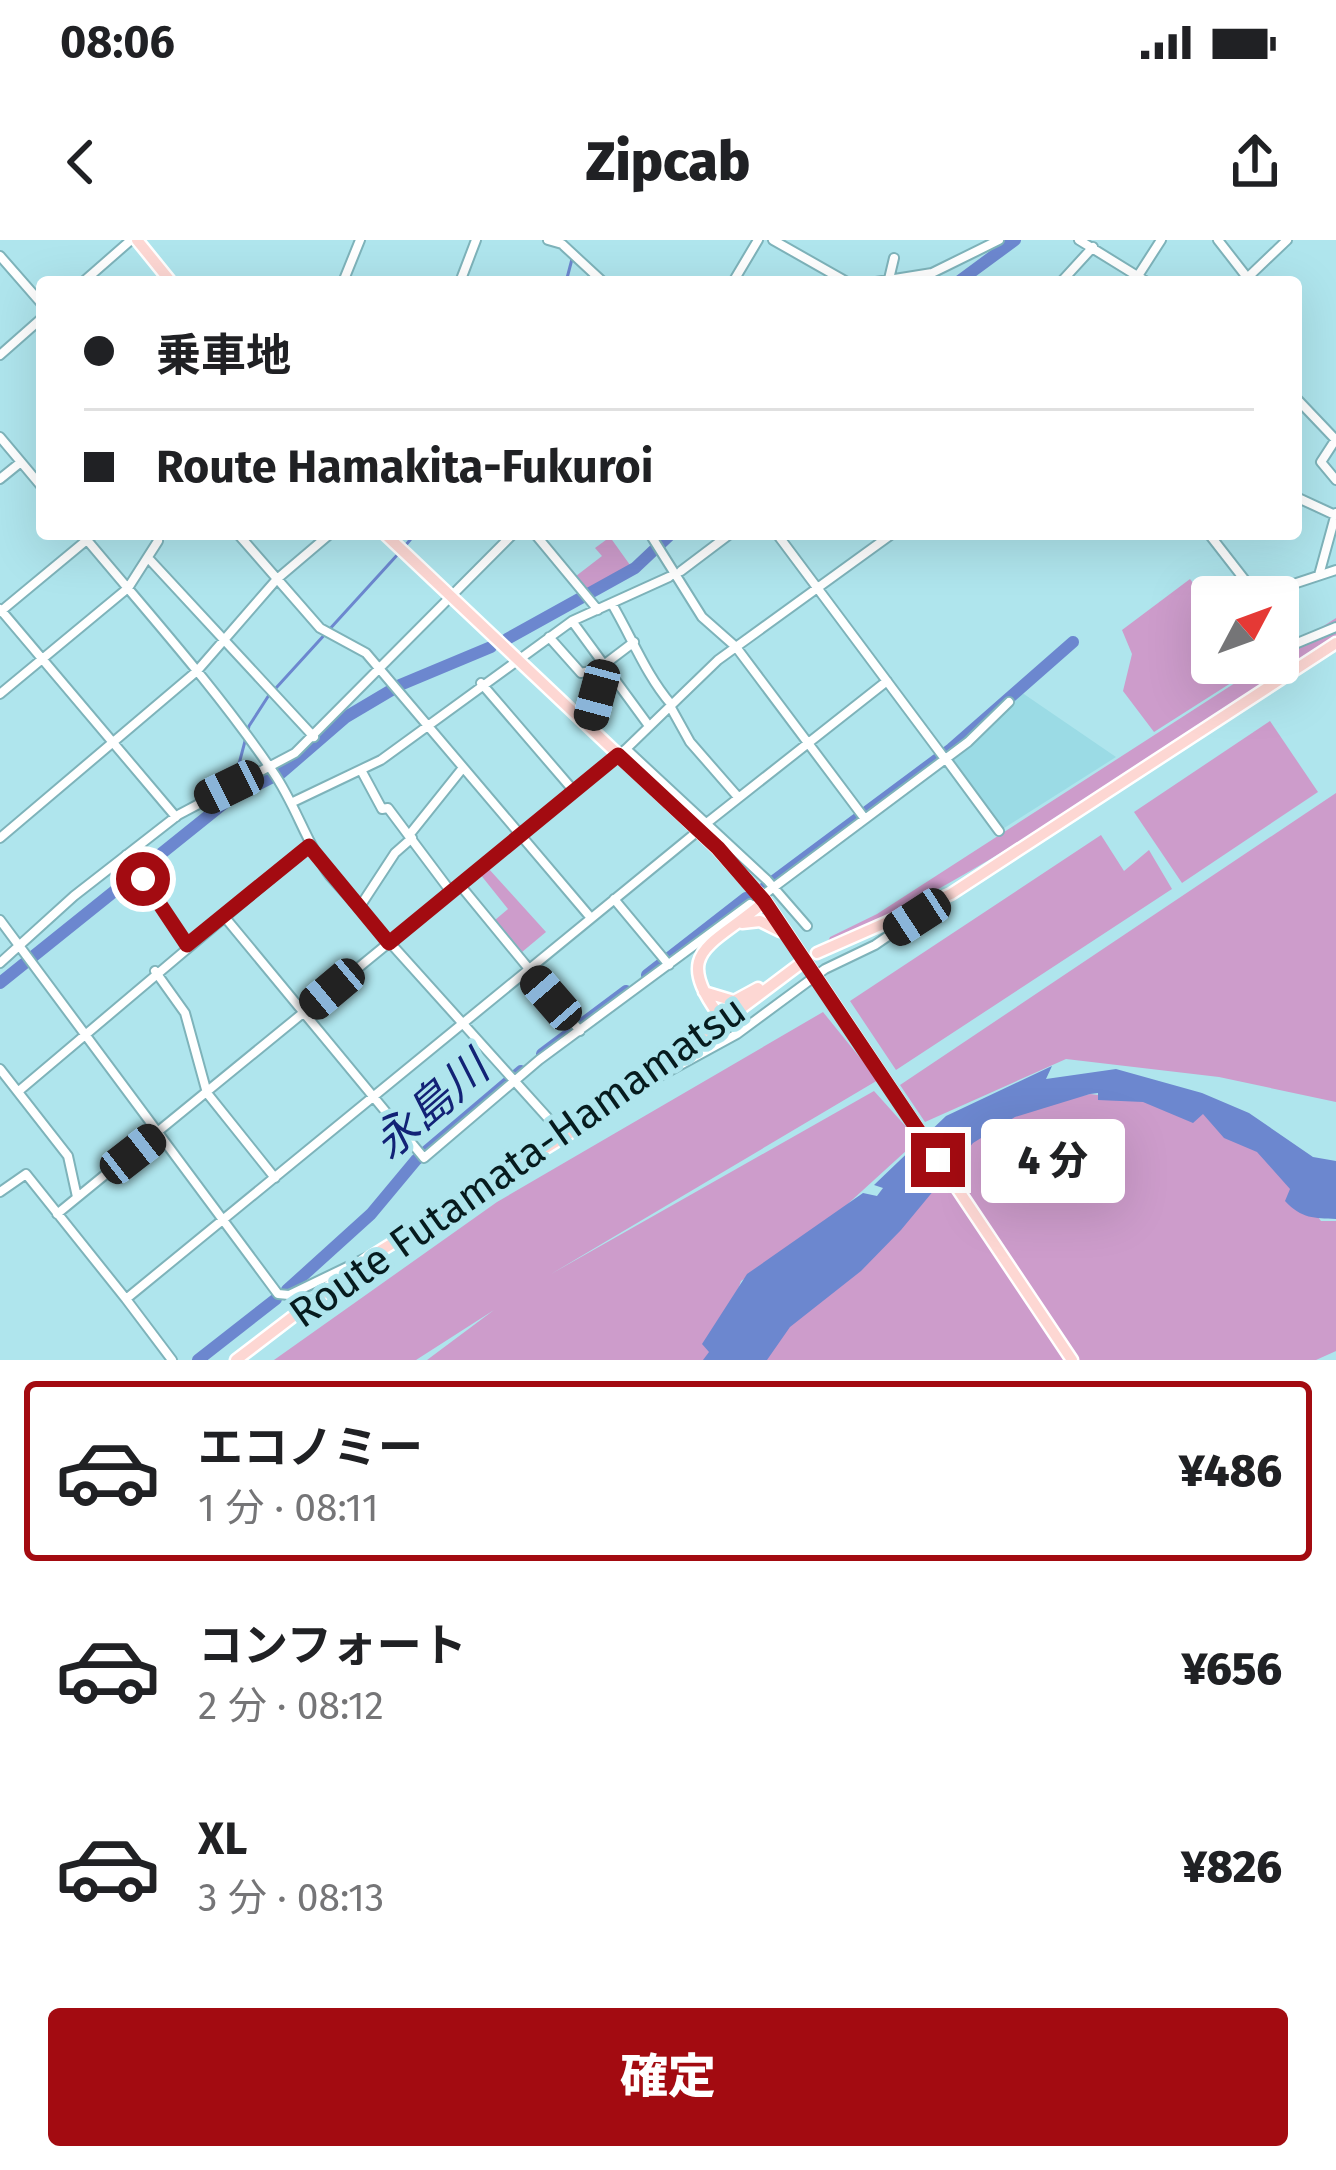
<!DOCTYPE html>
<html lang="ja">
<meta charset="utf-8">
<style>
body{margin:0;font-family:"Fira Sans","Noto Sans JP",sans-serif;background:#f2f2f2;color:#202124;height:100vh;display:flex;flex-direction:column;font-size:45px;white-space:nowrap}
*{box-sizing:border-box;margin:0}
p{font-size:39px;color:#757577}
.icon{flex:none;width:66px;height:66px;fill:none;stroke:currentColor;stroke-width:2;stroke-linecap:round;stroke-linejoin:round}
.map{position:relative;height:1120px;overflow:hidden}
.drawer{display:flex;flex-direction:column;background:#fff;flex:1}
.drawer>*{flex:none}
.top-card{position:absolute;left:36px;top:36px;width:1266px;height:264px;border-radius:12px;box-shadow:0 12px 48px #0002;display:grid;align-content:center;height:264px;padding:0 48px;background:#fff}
.needle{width:78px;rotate:49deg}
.fabs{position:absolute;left:1191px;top:336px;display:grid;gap:24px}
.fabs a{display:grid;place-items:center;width:108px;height:108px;border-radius:12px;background:#fff;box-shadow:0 12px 48px #0002;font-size:60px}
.end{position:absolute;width:54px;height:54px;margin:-27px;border:15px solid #a30b11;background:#fff;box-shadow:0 0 0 6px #fff}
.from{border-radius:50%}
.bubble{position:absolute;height:84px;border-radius:12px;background:#fff;box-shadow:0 12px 48px #0002;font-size:39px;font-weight:800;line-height:84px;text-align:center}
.car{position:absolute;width:36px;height:72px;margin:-36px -18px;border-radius:15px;box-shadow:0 0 9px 3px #0007;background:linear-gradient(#222 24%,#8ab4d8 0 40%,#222 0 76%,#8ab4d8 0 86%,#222 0)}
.top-card b{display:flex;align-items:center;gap:42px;height:114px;font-size:45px}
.top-card b+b{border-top:3px solid #e0e0e0}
.top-card i{width:30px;height:30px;background:#202124}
ul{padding:21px 0 0;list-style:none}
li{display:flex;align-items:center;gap:36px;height:180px;margin:0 24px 18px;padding:0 24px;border:6px solid transparent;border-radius:12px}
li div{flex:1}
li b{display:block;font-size:45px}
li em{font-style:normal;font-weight:800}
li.current{border-color:#a30b11}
li>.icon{width:108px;height:108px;stroke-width:1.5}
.button{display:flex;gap:24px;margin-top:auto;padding:24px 48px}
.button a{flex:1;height:138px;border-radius:12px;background:#a30b11;color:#fff;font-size:48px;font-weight:800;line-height:138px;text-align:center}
.status{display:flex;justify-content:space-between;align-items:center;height:84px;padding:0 60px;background:#fff;direction:ltr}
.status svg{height:33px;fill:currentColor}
header{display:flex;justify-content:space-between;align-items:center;height:156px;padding:0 48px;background:#fff;font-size:54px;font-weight:800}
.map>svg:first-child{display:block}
.built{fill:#9bdbe5}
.green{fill:#cd9ccb}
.water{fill:#6c87cf}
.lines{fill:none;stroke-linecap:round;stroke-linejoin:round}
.stream{stroke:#6c87cf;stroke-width:3}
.river{stroke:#6c87cf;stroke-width:12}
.minor-casing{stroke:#7eb3ba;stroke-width:12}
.major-casing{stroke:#fff;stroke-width:15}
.minor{stroke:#fff;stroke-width:8}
.major{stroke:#fdd7d3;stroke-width:10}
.route{stroke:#a30b11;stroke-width:15}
.labels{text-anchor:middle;stroke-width:10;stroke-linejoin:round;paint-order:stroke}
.street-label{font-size:42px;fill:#061b1e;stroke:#afe5ed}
.water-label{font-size:45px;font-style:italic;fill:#122276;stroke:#afe5ed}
</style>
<div class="status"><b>08:06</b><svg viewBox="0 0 49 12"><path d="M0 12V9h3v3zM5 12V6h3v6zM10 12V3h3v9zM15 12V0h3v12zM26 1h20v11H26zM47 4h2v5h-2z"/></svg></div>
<header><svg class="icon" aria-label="back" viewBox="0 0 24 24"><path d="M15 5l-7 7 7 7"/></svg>Zipcab<svg class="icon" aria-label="share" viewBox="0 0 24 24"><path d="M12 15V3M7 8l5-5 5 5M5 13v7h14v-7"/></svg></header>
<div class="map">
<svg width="1336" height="1120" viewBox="0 0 1336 1120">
<rect width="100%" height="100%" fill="#afe5ed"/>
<path class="built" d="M1018,450L1116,517L1001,590L950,519L973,502Z"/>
<path class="green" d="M610,297L630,325L588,352L576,336L602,316L595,308Z
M1190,339L1212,368V423L1256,427L1154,492L1123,451L1132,414L1122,390Z
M1336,378V398C1166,502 1009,623 826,706L830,697L877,674L1266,423H1278V415Z
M1270,481L1318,552L1182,643L1134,572Z
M1336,553V862L1219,837L1066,819L925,882L900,845Z
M1101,595L1124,631L1149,610L1172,649L896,830L850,761Z
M488,628L546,692L522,712L495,680L508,669L480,634Z
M823,772L878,840L551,1034L874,851L918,900L829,981L741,1041L714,1120H427L494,1070L416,1120H274L497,962Z
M1090,854L1199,867L1279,925L1321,981H1336V1111L1316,1120H761L802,1058L864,1027L921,933L995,877Z"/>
<path class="water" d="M1052,826L1046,839L1116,829L1202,853L1249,873L1313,917L1336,921V979C1314,978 1302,979 1285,961L1290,949L1257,912L1224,898L1203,874L1193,883L1143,862L1098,860V853L1090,854L1015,877L973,903L901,990L861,1031L790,1087L767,1120H703L709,1112L702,1104L747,1034L863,953L877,956L883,948L874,945L946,876Z"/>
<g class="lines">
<path class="stream" d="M566,42L572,19
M405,306L415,294
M276,448L399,313
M235,539L249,486L269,455
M232,548L228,560L247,550"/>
<path class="river" d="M958,42L1015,0
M507,399L635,328L671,294
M280,534L346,477L400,445L491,407
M247,550L271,538
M763,649L951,509L1073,402
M647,735L746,658
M0,743L228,560
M542,814L626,751
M287,1050L371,974L416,920L521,831
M198,1120L276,1059"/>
<g class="minor-casing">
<path id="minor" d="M548,0L562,4L603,42
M773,0L847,42
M1079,0L1147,42
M1218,0L1246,36
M0,16L42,64
M889,39L894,18
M83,42L131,0
M343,42L360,0
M460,42L476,0
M733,42L758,0
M876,42L932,33L999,0
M1061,42L1093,7
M1134,42L1161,0
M1243,42L1287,0
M0,115L42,78
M1296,158L1336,200
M0,197L42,247
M1336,199L1321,222L1336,240
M0,239L21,222
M1296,257L1335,275
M82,294C147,372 216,448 273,532C296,565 306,603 330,636L547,877
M238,294L320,388L366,413L591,678
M535,294L598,370
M650,294L702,377L736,407L865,579
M777,294L945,519
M1209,294L1258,357
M150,320L314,497
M681,331L730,294
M1319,335L1336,273
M1257,356L1336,330
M612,364C632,398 646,435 671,464
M0,369L176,577
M0,372L94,294
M572,381L649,486
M1278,385L1295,404L1336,387
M549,397L581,433L594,430L599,440L589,487
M605,424L634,402
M481,443L573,550
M0,454L128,348L158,301
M670,466L690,502L738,557
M626,509L767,640L807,686
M946,519L999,591
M361,530L382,569L388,568L451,652
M293,562L381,520L572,381L669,337
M703,586L887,441
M410,594L462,529
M0,598L197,431L277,339L330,294
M126,615L187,705
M460,645L580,791
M766,653L968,502L1009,462
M614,659L669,725
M359,668L395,613L412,598
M223,675L424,918L539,820L750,664
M0,680L278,1054L289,1055L370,1016
M0,723L74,656L178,575L295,513L513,294
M155,731L185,773L207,853L275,938
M0,829L68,916L77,957
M640,847L737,794L825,729L875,705L932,666
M20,850L309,606
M0,952L26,934L126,1059
M57,974L626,509L718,420L892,294
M172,1120L126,1059L693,595"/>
</g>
<g class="major-casing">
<path id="major" d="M137,0L171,42
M385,294L717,608L765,661L1072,1120
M742,683L760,681L780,691
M817,713L951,654L1336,403
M704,752L734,761L758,748
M724,782C668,709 712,708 765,661
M236,1120L372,1016L599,875L800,724"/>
</g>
<use href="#minor" class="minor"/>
<use href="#major" class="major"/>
</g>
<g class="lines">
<path class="route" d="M143,639L187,705L309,606L389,703L618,515L718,608L764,661L938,920"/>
</g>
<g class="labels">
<g class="street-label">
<text transform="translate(517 921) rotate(-35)" y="15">Route Futamata-Hamamatsu</text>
</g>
<g class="water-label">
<text transform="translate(430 865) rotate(-41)" y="16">永島川</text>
</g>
</g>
</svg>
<div class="fabs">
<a><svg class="needle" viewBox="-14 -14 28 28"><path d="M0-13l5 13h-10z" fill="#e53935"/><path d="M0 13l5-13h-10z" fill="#757577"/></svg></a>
</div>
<i class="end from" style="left:143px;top:639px"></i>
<i class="end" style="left:938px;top:920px"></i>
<div class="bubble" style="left:981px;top:879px;width:144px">4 分</div>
<i class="car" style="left:597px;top:455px;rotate:195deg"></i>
<i class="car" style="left:229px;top:547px;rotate:244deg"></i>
<i class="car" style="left:917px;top:677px;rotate:237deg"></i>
<i class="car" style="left:332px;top:749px;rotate:230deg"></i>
<i class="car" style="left:551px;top:758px;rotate:319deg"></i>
<i class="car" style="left:133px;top:914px;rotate:52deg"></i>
<div class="top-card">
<b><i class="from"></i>乗車地</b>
<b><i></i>Route Hamakita-Fukuroi</b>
</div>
</div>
<section class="drawer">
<ul>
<li class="current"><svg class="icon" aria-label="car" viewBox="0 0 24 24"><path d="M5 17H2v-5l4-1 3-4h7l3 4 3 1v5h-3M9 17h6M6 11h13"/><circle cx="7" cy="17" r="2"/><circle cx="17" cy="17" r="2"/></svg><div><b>エコノミー</b><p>1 分 · 08:11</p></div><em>¥486</em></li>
<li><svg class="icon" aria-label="car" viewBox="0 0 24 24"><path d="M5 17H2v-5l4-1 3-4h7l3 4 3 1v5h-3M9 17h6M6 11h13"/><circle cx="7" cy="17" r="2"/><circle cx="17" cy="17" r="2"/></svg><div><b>コンフォート</b><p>2 分 · 08:12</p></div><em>¥656</em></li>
<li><svg class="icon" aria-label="car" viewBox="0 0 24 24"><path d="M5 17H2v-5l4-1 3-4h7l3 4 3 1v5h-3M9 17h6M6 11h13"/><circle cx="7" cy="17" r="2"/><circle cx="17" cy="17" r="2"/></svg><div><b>XL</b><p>3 分 · 08:13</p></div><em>¥826</em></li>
</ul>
<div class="button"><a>確定</a></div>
</section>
